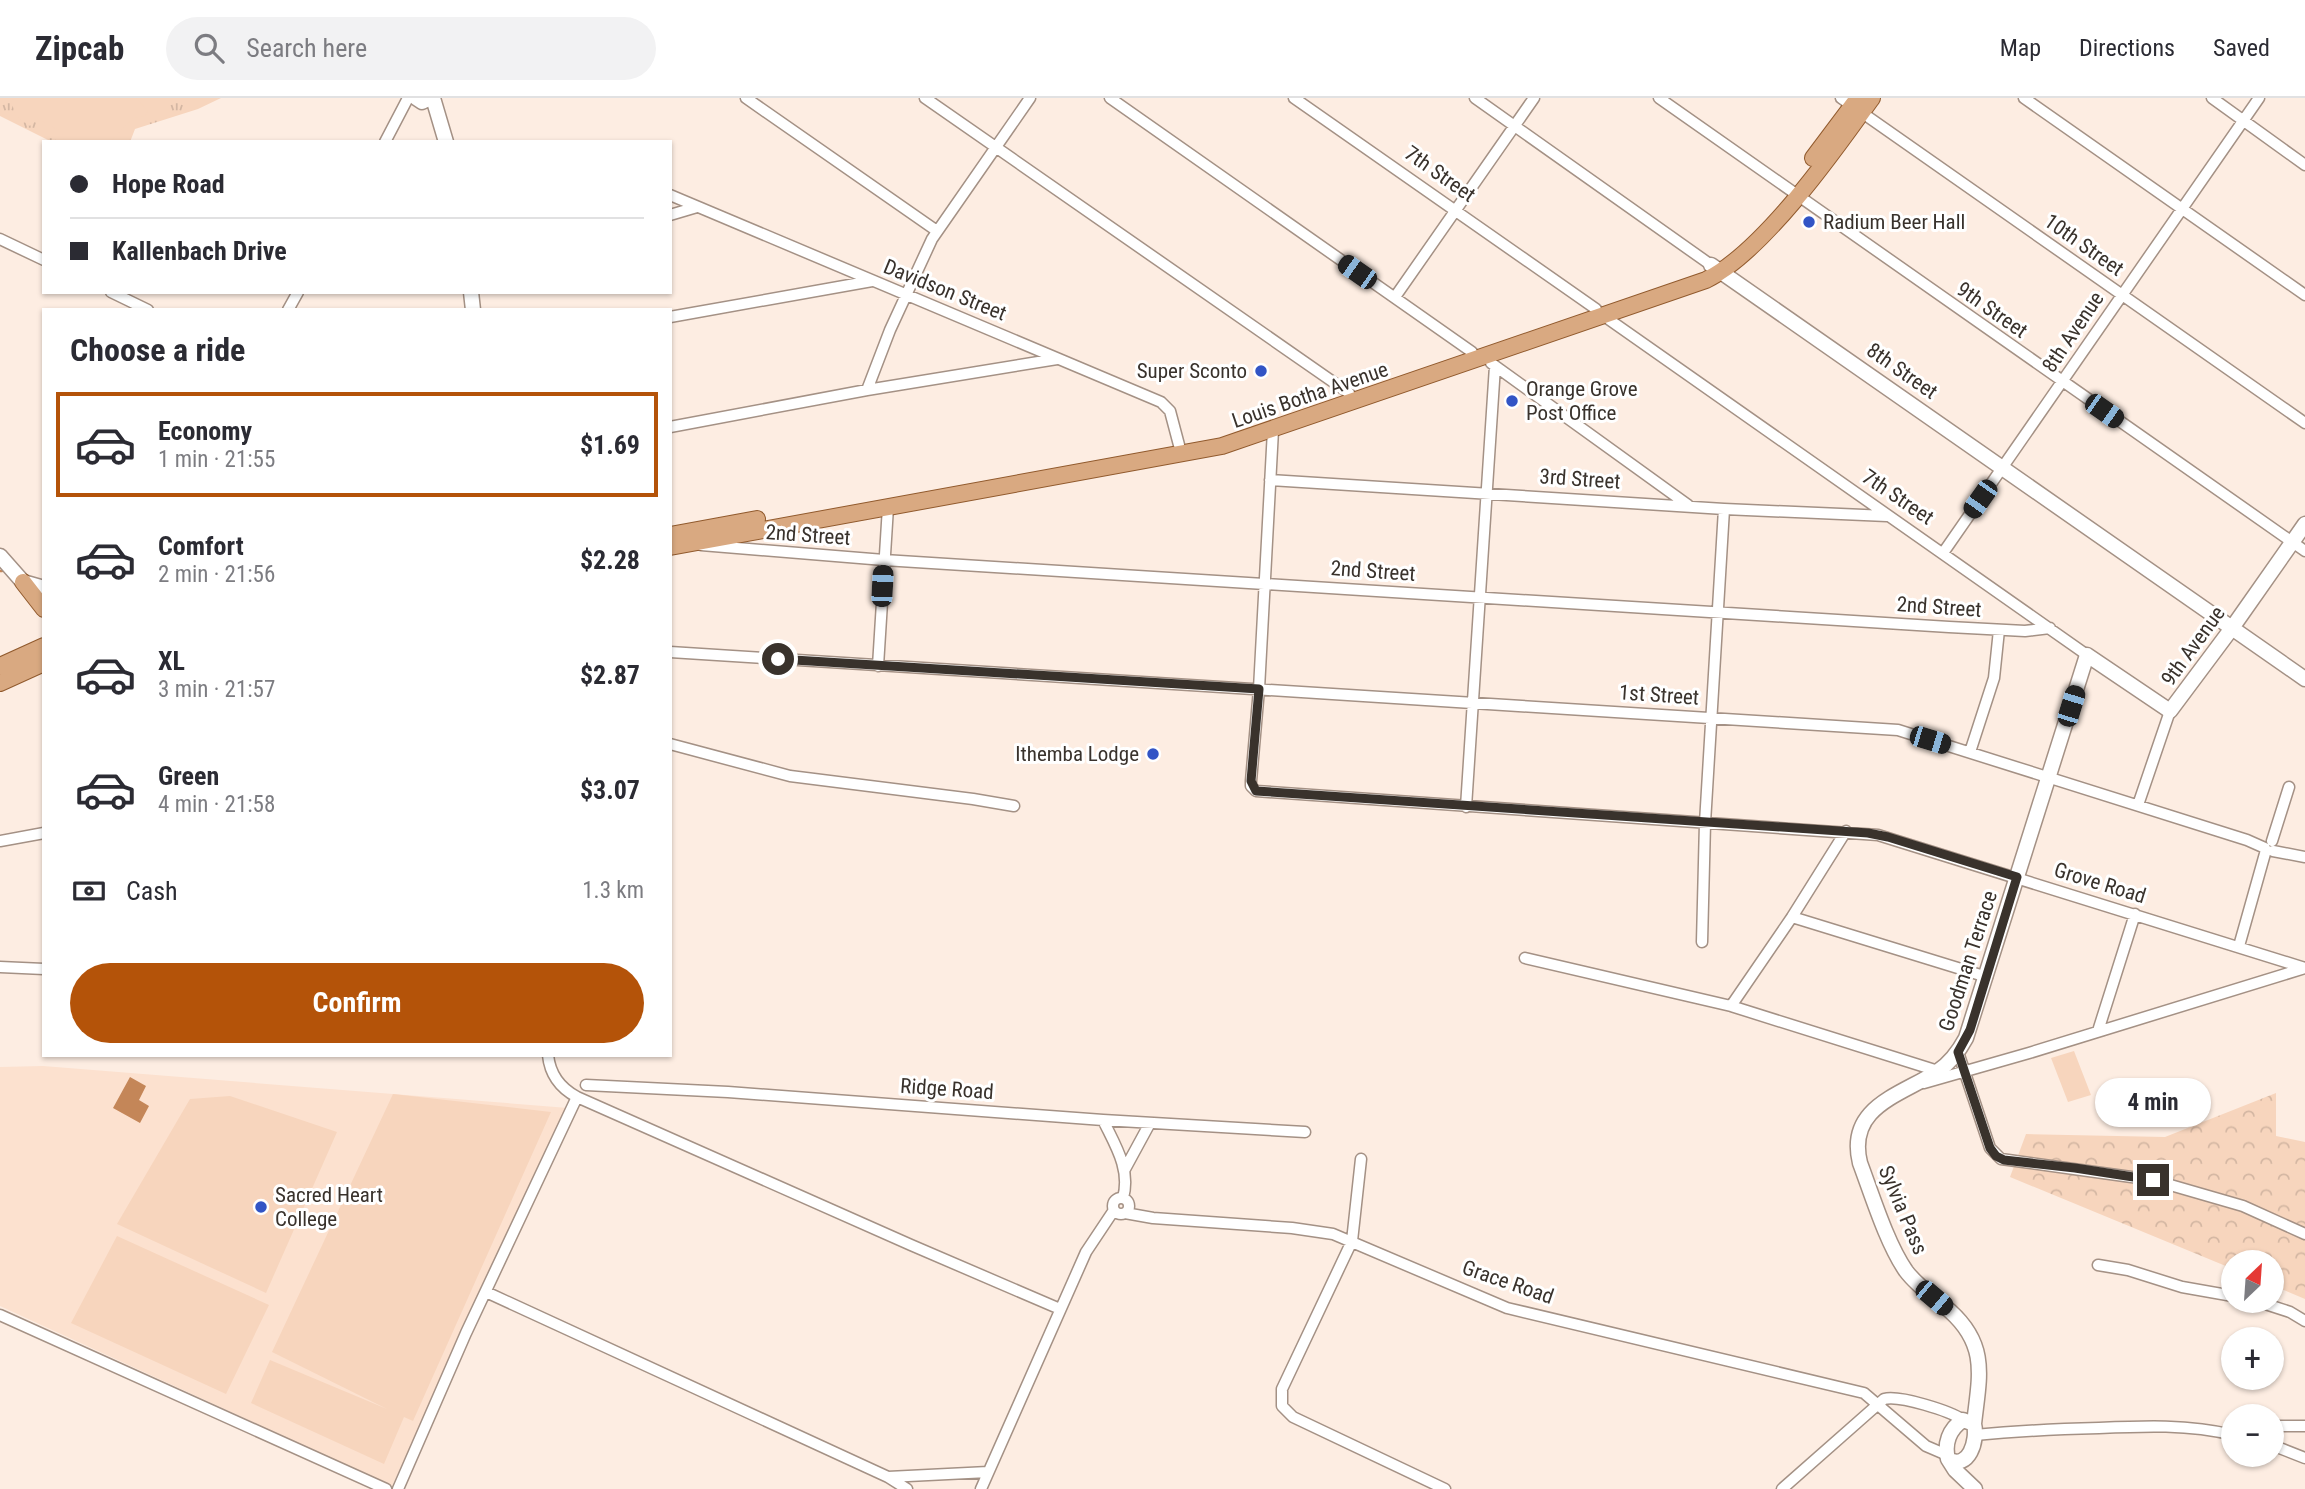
<!DOCTYPE html>
<meta charset="utf-8">
<style>
body{margin:0;font-family:"Roboto Condensed",sans-serif;background:#f2f2f3;color:#2b2b33;height:100vh;display:flex;flex-direction:column;font-size:26px;white-space:nowrap}
*{box-sizing:border-box;margin:0}
p{font-size:23px;color:#7c7c81}
.icon{flex:none;width:38px;height:38px;fill:none;stroke:currentColor;stroke-width:2;stroke-linecap:round;stroke-linejoin:round}
.map{position:relative;flex:1;overflow:hidden}
.panel{position:absolute;left:42px;top:210px;width:630px;height:749px;display:flex;flex-direction:column;background:#fff;border-radius:0px;box-shadow:0 2px 5px #0004}
.panel>*{flex:none}
.guide{position:absolute;left:42px;top:42px;width:630px;height:154px;border-radius:0px;box-shadow:0 2px 5px #0004;display:grid;align-content:center;height:154px;padding:0 28px;background:#fff}
.needle{width:46px;rotate:25deg}
.tools{position:absolute;left:2221px;top:1152px;display:grid;gap:14px}
.tools a{display:grid;place-items:center;width:63px;height:63px;border-radius:50%;background:#fff;box-shadow:0 2px 5px #0004;font-size:35px}
.end{position:absolute;width:32px;height:32px;margin:-16px;border:9px solid #39322c;background:#fff;box-shadow:0 0 0 4px #fff}
.from{border-radius:50%}
.bubble{position:absolute;height:49px;border-radius:24px;background:#fff;box-shadow:0 2px 5px #0004;font-size:23px;font-weight:700;line-height:49px;text-align:center}
.car{position:absolute;width:21px;height:42px;margin:-21px -10px;border-radius:9px;box-shadow:0 0 5px 2px #0007;background:linear-gradient(#222 24%,#8ab4d8 0 40%,#222 0 76%,#8ab4d8 0 86%,#222 0)}
.guide b{display:flex;align-items:center;gap:24px;height:66px;font-size:26px}
.guide b+b{border-top:2px solid #e1e1e2}
.guide i{width:18px;height:18px;background:#2b2b33}
ul{padding:0;list-style:none}
li{display:flex;align-items:center;gap:21px;height:105px;margin:0 14px 10px;padding:0 14px;border:4px solid transparent;border-radius:0px}
li div{flex:1}
li b{display:block;font-size:26px}
li em{font-style:normal;font-weight:700}
li.active{border-color:#b45309}
li>.icon{width:63px;height:63px;stroke-width:1.5}
h2{padding:0 28px;font-size:32px;line-height:84px}
.pay{display:flex;align-items:center;gap:18px;height:77px;padding:0 28px;font-size:26px}
.pay p{margin-inline-start:auto}
.button{display:flex;gap:14px;margin-top:auto;padding:14px 28px}
.button a{flex:1;height:80px;border-radius:42px;background:#b45309;color:#fff;font-size:28px;font-weight:700;line-height:80px;text-align:center}
header{display:flex;align-items:center;gap:42px;box-sizing:border-box;height:98px;padding:0 35px;background:#fff;border-bottom:2px solid #e1e1e2}
header strong{font-size:33px}
nav{display:flex;gap:38px;margin-inline-start:auto;font-size:24px}
.search{width:490px;height:63px;background:#f2f2f3;display:flex;align-items:center;gap:18px;box-sizing:border-box;padding:0 24px;border-radius:38px;color:#7c7c81;font-size:26px}
.map>svg:first-child{display:block}
.built{fill:#fce1cf}
.grass{fill:url(#grass-tufts)}
.forest{fill:url(#forest-crowns)}
.park{fill:#f7d5bd}
.water{fill:#c48658}
.lines{fill:none;stroke-linecap:round;stroke-linejoin:round}
.stream{stroke:#c48658;stroke-width:2.5}
.street-casing{stroke:#a49185;stroke-width:13}
.secondary-casing{stroke:#a49185;stroke-width:17}
.primary-casing{stroke:#915a2d;stroke-width:18}
.street{stroke:#fff;stroke-width:10}
.secondary{stroke:#fff;stroke-width:14}
.primary{stroke:#d9a981;stroke-width:16}
.route{stroke:#39322c;stroke-width:9}
.poi-dot{fill:#3254c5;stroke:#fff;stroke-width:2.5}
.labels{text-anchor:middle;stroke-width:6;stroke-linejoin:round;paint-order:stroke}
.street-label{font-size:21px;fill:#39322c;stroke:#fff}
.poi-label{font-size:21px;fill:#39322c;stroke:#fff;text-anchor:start}
</style>
<header>
<strong>Zipcab</strong>
<div class="search"><svg class="icon" aria-label="search" viewBox="0 0 24 24"><circle cx="10" cy="10" r="6"/><path d="M15 15l6 6"/></svg>Search here</div>
<nav><a>Map</a><a>Directions</a><a>Saved</a></nav>
</header>
<div class="map">
<svg width="2305" height="1391" viewBox="0 0 2305 1391">
<defs>
<pattern id="grass-tufts" width="24" height="20" patternUnits="userSpaceOnUse" patternTransform="scale(1.75)"><rect width="24" height="20" fill="#f7d5bd"/><path d="M3 7l-1-3M5 7V3M7 7l1-3M15 17l-1-3M17 17v-4M19 17l1-3" fill="none" stroke="#d4b7a3"/></pattern>
<pattern id="forest-crowns" width="20" height="18" patternUnits="userSpaceOnUse" patternTransform="scale(1.75)"><rect width="20" height="18" fill="#f7d5bd"/><path d="M2 6a3 3 0 1 1 6 0M12 15a3 3 0 1 1 6 0" fill="none" stroke="#d4b7a3"/></pattern>
</defs>
<rect width="100%" height="100%" fill="#fdede2"/>
<path class="built" d="M43,968L568,1010L392,1388L0,1208V969Z"/>
<path class="grass" d="M0,0H221L198,11L135,31L130,44H52L0,18Z"/>
<path class="forest" d="M2276,995V1038L2305,1044V1201L2272,1187V1164H2233V1171L2010,1079L2026,1036L2165,1039Z"/>
<path class="park" d="M15,0H40L61,6L77,0H136L148,13L145,18L133,20L110,44H66L60,33L37,20L30,28L16,18L11,3Z
M2074,953L2091,997L2068,1004L2051,960Z
M393,996L551,1014L413,1323L404,1319L384,1366L251,1305L270,1262L387,1311L272,1254Z
M230,998L337,1034L266,1195L117,1126L190,1001Z
M117,1138L269,1207L226,1296L71,1225Z"/>
<path class="water" d="M130,979L146,988L139,1002L149,1008L140,1025L113,1010Z"/>
<g class="lines">
<path class="stream" d="M0,473H2"/>
<g class="street-casing">
<path id="street" d="M746,0L937,133
M925,0L1349,295
M1110,0L1472,254
M1294,0L1596,211
M1475,0L1711,167
M1659,0L2305,453
M1841,0L2305,325
M2024,0L2305,197
M2212,0L2305,67
M385,44L408,0
M670,97L1161,304L1170,313L1179,347
M670,117L697,109
M0,141L44,162
M111,194L148,212
M1395,199L1534,0
M288,212L298,194
M1604,218L2087,557
M670,219L872,183
M1491,265L1688,407
M867,292L890,232L932,141L1030,0
M670,329L867,292L1057,261
M1273,332L1259,591L1251,683V688L1256,693L1878,737L2305,870
M1270,382L1724,411L1887,418
M701,447L884,462L1949,529L2025,533L2050,530
M1943,455L2259,0
M670,554L1898,632L2247,742L2265,750
M878,568L888,409
M670,646L790,678L973,701L1014,708
M1970,654L1994,580L1999,532
M2138,707L2170,613
M1466,709L1495,268
M0,743L44,735
M2272,743L2289,689
M2273,753L2305,759
M1792,819L1987,879
M1702,844L1705,725L1724,411
M2239,848L2266,752
M1525,860L1731,908L1938,973
M0,869L44,871
M1731,908L1792,819L1846,733
M2098,933L2135,816
M1958,954L1990,1050L2001,1061L2153,1082L2243,1108L2305,1136
M1924,985L2029,955L2305,870
M586,987L728,994L1103,1022L1305,1034
M577,999L911,1147L1060,1211
M1103,1022C1115,1047 1131,1071 1123,1100
M1361,1061L1352,1143L1282,1291V1308L1293,1319L1445,1391
M1125,1071L1150,1025
M1113 1108a8 8 0 1 1 16 0a8 8 0 1 1-16 0Z
M1125,1115L1153,1120L1292,1130L1333,1136L1507,1210L1864,1295L1926,1348L1947,1357
M2098,1167L2128,1172L2182,1189L2233,1198
M486,1194L888,1379L907,1391
M2253,1202L2290,1214L2305,1223
M0,1217L386,1391
M2272,1328H2305
M1975,1337C2016,1333 2057,1331 2099,1330C2143,1328 2189,1326 2233,1337
M2272,1347L2305,1360
M888,1379L988,1374
M398,1391L466,1235L577,999C560,990 550,977 548,957
M981,1391L1086,1154L1114,1112
M1782,1391L1884,1301C1900,1297 1950,1313 1963,1322"/>
</g>
<g class="secondary-casing">
<path id="secondary" d="M416,0L422,4L430,0
M433,0L446,44
M1711,167L2305,581
M471,194L473,212
M0,458L23,484L44,490
M1963,1322L1974,1326C1978,1342 1969,1373 1948,1361C1944,1346 1949,1331 1963,1322Z
M1974,1326C1979,1280 1989,1248 1950,1213C1935,1200 1918,1189 1906,1173C1887,1146 1872,1097 1860,1065C1846,1008 1902,997 1938,973C1950,965 1959,953 1966,940L2087,557L2170,613L2232,530L2305,426
M1948,1361L1955,1372L1975,1391"/>
</g>
<g class="primary-casing">
<path id="primary" d="M1813,60L1858,0
M670,437L757,421
M670,449L1222,348L1706,182C1763,154 1835,52 1872,0
M23,484L44,511
M0,568L44,548
M0,585L44,565"/>
</g>
<use href="#street" class="street"/>
<use href="#secondary" class="secondary"/>
<use href="#primary" class="primary"/>
</g>
<g class="lines">
<path class="route" d="M778,561L1259,591L1251,683L1256,693L1868,735L1888,739L2017,779L1970,932L1958,954L1990,1050L1996,1058L2004,1062L2075,1070L2153,1082"/>
</g>
<g class="poi-dot">
<circle cx="1809" cy="124" r="7"/>
<circle cx="1261" cy="273" r="7"/>
<circle cx="1512" cy="303" r="7"/>
<circle cx="1153" cy="656" r="7"/>
<circle cx="261" cy="1109" r="7"/>
</g>
<g class="labels">
<g class="street-label">
<text transform="translate(1440 76) rotate(35)" y="7">7th Street</text>
<text transform="translate(2084 147) rotate(35)" y="7">10th Street</text>
<text transform="translate(945 192) rotate(22)" y="7">Davidson Street</text>
<text transform="translate(1992 212) rotate(35)" y="7">9th Street</text>
<text transform="translate(2073 234) rotate(-56)" y="7">8th Avenue</text>
<text transform="translate(1902 273) rotate(35)" y="7">8th Street</text>
<text transform="translate(1310 297) rotate(-19)" y="7">Louis Botha Avenue</text>
<text transform="translate(1580 381) rotate(4)" y="7">3rd Street</text>
<text transform="translate(1898 399) rotate(34)" y="7">7th Street</text>
<text transform="translate(808 437) rotate(4)" y="7">2nd Street</text>
<text transform="translate(1373 473) rotate(4)" y="7">2nd Street</text>
<text transform="translate(1939 509) rotate(4)" y="7">2nd Street</text>
<text transform="translate(2193 548) rotate(-54)" y="7">9th Avenue</text>
<text transform="translate(1659 597) rotate(4)" y="7">1st Street</text>
<text transform="translate(2100 785) rotate(17)" y="7">Grove Road</text>
<text transform="translate(1968 863) rotate(-72)" y="7">Goodman Terrace</text>
<text transform="translate(947 991) rotate(4)" y="7">Ridge Road</text>
<text transform="translate(1903 1112) rotate(67)" y="7">Sylvia Pass</text>
<text transform="translate(1508 1184) rotate(19)" y="7">Grace Road</text>
</g>
<g class="poi-label">
<text x="1823" y="131">Radium Beer Hall</text>
<text x="1247" y="280" text-anchor="end">Super Sconto</text>
<text x="1526" y="298">Orange Grove<tspan x="1526" dy="24">Post Office</tspan></text>
<text x="1139" y="663" text-anchor="end">Ithemba Lodge</text>
<text x="275" y="1104">Sacred Heart<tspan x="275" dy="24">College</tspan></text>
</g>
</g>
</svg>
<div class="tools">
<a><svg class="needle" viewBox="-14 -14 28 28"><path d="M0-13l5 13h-10z" fill="#e53935"/><path d="M0 13l5-13h-10z" fill="#7c7c81"/></svg></a>
<a>+</a>
<a>−</a>
</div>
<i class="end from" style="left:778px;top:561px"></i>
<i class="end" style="left:2153px;top:1082px"></i>
<div class="bubble" style="left:2095px;top:980px;width:116px">4 min</div>
<i class="car" style="left:1357px;top:174px;rotate:305deg"></i>
<i class="car" style="left:2104px;top:313px;rotate:125deg"></i>
<i class="car" style="left:1980px;top:401px;rotate:215deg"></i>
<i class="car" style="left:882px;top:488px;rotate:3deg"></i>
<i class="car" style="left:2071px;top:608px;rotate:17deg"></i>
<i class="car" style="left:1930px;top:642px;rotate:107deg"></i>
<i class="car" style="left:1934px;top:1200px;rotate:130deg"></i>
<div class="guide">
<b><i class="from"></i>Hope Road</b>
<b><i></i>Kallenbach Drive</b>
</div>
<section class="panel">
<h2>Choose a ride</h2>
<ul>
<li class="active"><svg class="icon" aria-label="car" viewBox="0 0 24 24"><path d="M5 17H2v-5l4-1 3-4h7l3 4 3 1v5h-3M9 17h6M6 11h13"/><circle cx="7" cy="17" r="2"/><circle cx="17" cy="17" r="2"/></svg><div><b>Economy</b><p>1 min · 21:55</p></div><em>$1.69</em></li>
<li><svg class="icon" aria-label="car" viewBox="0 0 24 24"><path d="M5 17H2v-5l4-1 3-4h7l3 4 3 1v5h-3M9 17h6M6 11h13"/><circle cx="7" cy="17" r="2"/><circle cx="17" cy="17" r="2"/></svg><div><b>Comfort</b><p>2 min · 21:56</p></div><em>$2.28</em></li>
<li><svg class="icon" aria-label="car" viewBox="0 0 24 24"><path d="M5 17H2v-5l4-1 3-4h7l3 4 3 1v5h-3M9 17h6M6 11h13"/><circle cx="7" cy="17" r="2"/><circle cx="17" cy="17" r="2"/></svg><div><b>XL</b><p>3 min · 21:57</p></div><em>$2.87</em></li>
<li><svg class="icon" aria-label="car" viewBox="0 0 24 24"><path d="M5 17H2v-5l4-1 3-4h7l3 4 3 1v5h-3M9 17h6M6 11h13"/><circle cx="7" cy="17" r="2"/><circle cx="17" cy="17" r="2"/></svg><div><b>Green</b><p>4 min · 21:58</p></div><em>$3.07</em></li>
</ul>
<div class="pay"><svg class="icon" aria-label="cash" viewBox="0 0 24 24"><path d="M3 7h18v10H3z"/><circle cx="12" cy="12" r="2"/></svg>Cash<p>1.3 km</p></div>
<div class="button"><a>Confirm</a></div>
</section>
</div>
